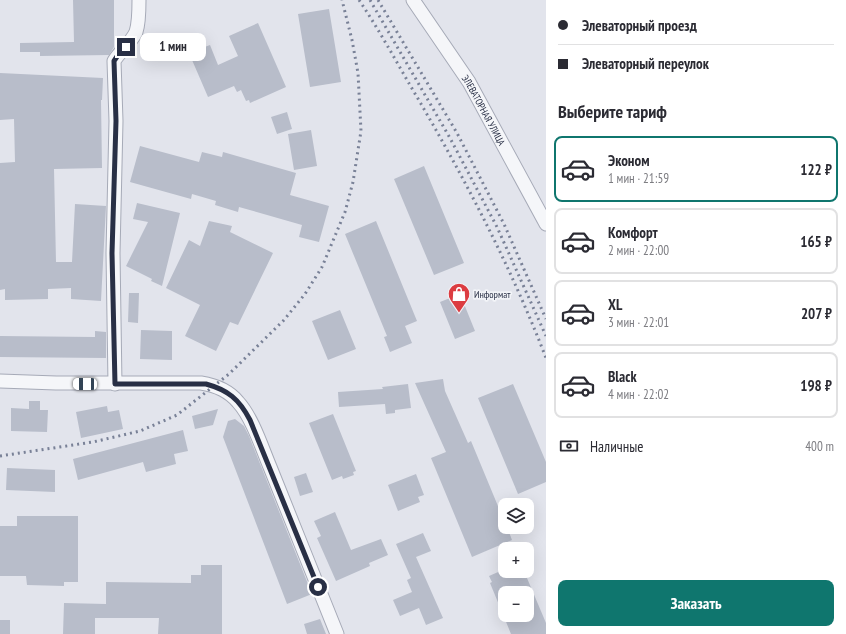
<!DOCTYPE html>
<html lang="ru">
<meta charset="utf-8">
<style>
body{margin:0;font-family:"PT Sans Narrow",sans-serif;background:#f2f2f3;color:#2b2b33;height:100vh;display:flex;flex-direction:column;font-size:15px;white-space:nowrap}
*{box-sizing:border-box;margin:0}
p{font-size:13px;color:#7c7c81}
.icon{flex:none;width:22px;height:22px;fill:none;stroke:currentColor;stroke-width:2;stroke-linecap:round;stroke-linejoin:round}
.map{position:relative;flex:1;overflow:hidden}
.sheet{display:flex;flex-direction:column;background:#fff;width:300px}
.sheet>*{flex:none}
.top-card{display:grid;align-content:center;height:88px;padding:0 12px;background:#fff}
.tools{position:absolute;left:498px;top:498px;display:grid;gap:8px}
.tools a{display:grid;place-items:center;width:36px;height:36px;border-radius:8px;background:#fff;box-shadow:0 4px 16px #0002;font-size:20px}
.end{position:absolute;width:18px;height:18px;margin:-9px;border:5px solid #282f45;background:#fff;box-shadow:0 0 0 2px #fff}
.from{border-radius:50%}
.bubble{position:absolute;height:28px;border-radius:8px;background:#fff;box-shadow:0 4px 16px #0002;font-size:13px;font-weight:600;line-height:28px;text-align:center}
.car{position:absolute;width:12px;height:24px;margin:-12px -6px;border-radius:5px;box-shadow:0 0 3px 1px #0007;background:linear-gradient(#fff 24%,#345 0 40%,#fff 0 76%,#345 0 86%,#fff 0)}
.top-card b{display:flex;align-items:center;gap:14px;height:38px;font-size:15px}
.top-card b+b{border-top:1px solid #e1e1e2}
.top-card i{width:10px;height:10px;background:#2b2b33}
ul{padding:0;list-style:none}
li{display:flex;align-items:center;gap:12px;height:66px;margin:0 8px 6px;padding:0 4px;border:2px solid #e1e1e2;border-radius:8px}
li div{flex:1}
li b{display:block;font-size:15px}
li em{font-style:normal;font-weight:600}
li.current{border-color:#0f766e}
li>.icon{width:36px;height:36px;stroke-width:1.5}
h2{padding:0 12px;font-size:18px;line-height:48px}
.pay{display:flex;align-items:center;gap:10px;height:44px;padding:0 12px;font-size:15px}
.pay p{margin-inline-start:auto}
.cta{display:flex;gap:8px;margin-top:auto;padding:8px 12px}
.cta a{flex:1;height:46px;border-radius:8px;background:#0f766e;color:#fff;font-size:16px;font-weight:600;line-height:46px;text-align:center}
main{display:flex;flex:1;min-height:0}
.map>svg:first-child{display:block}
.building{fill:#b8bdca;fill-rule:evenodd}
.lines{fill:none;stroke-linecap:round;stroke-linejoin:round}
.minor-casing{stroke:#a6aab7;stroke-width:15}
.minor{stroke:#f5f6f9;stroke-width:13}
.rail{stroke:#798197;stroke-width:3;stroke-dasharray:2 4;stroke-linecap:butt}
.route{stroke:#282f45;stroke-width:5}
.labels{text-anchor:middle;stroke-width:3.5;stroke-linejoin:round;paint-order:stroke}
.street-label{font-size:10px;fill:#282f45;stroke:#f2f4f8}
.poi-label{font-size:10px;fill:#282f45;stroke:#f2f4f8;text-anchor:start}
</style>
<main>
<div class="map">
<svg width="546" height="634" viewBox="0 0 546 634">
<rect width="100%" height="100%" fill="#e2e4ec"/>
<path class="building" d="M73,0H114V47L109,55L40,56V52H20V43L74,42Z
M329,9L341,82L310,87L298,14Z
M258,23L286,87L250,103L249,100L246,101L241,90L237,92L234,86L208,97L189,53L210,45L218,65L238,56L229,36Z
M0,73L103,78L102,100H101L102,168L54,169L56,262H72L75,204L106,206L101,301L71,299V288L48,289V299L5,300V289L0,290V163L15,162L14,119L0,120Z
M287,112L292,129L277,134L271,117Z
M311,130L317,166L294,170L288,134Z
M140,146L199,162L202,152L222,157L223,152L296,173L290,195L329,206L319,242L299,237L302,225L239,207L238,212L215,205L216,201L192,194L191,199L130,182Z
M424,166L464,263L434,275L394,179Z
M137,203L180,213L162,286L151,281L152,279L126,266L148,222L133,219Z
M209,221L232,226L230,232L273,253L238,325L230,322L216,351L185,336L200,305L166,288L189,240L200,246Z
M376,221L417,321L405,326L412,343L390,352L384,337L387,336L345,234Z
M129,293H139L138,323L128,322Z
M460,294L475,331L455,339L440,302Z
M340,310L356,349L328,360L312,321Z
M141,330L172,331V360L140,359Z
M95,331L106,332V358L0,357V336L95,337Z
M443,379L445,391L468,443L471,441L505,523V527H507L512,540L472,557L431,458L446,452L415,383Z
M408,384L411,408L395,410V413L386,414L385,404L339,407L338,392L383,389L382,387Z
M513,384L546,462V482L518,494L478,398Z
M29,401H40V410H48L47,432L11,431V408L29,409Z
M107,406L108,412L119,410L123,429L81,438L76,412Z
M218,409L213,425L195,429L192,416Z
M333,414L356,471L353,472L354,475L343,479L342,476L332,480L309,423Z
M235,419L244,426L249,436L312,594L287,604L223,437L228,421Z
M183,430L188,451L174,454L176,464L146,472L143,462L78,480L73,459Z
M7,468L55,470V492L6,490Z
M306,473L313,492L300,496L294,477Z
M416,474L424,495L418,497L420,502L398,511L388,485Z
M335,512L351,550L381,539L388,555L369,563L370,566L336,581L317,538L321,536L314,521Z
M17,516H78V582H64V586L27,585L26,576H0V526H17Z
M423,533L431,551L416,557L443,618L426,625L419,608L400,616L393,600L412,592L407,580L411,578L396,544Z
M201,565H222V634H158L159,618H95V634H63L64,603L106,604V582L191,583V575H201Z
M505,569V571H524L546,623V634H511L490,583L492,582L489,576ZM505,593H527V615H505Z
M320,619L326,634H307L304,624Z
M0,620H10V634H0Z"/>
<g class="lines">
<g class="minor-casing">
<g id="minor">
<path id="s1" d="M413,0L469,82L546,224"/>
<path d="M0,381L56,383H201C214,385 229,391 238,402C252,417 262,448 270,467C293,523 314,578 337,634"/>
<path d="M115,384L113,253L116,121L114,61C120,51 131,43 136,32C139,23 139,10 139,0"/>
</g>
</g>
<use href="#minor" class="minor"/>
<path class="rail" d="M359,0C380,31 398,65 417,97C466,181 511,267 546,358
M370,0L450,138L497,227L546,336
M378,0L457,133L504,224L546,319
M0,456L93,442L140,431L177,415L229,374L284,320L305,294L322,267L345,212L353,182L361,131L358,73L352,40L342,0"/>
</g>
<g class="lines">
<path class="route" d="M126,47L118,55L114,61L116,121L112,253L115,384H206C228,390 239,399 250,420L318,587"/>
</g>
<defs>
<g id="shop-pin" transform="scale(1.15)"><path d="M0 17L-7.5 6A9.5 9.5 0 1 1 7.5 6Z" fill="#dc3c41" stroke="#f2f4f8"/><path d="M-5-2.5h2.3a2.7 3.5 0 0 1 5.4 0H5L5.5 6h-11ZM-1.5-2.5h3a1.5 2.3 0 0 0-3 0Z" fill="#fff"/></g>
</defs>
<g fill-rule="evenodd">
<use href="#shop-pin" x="459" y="294"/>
</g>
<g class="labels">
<g class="street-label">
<text dy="4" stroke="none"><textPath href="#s1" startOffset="131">ЭЛЕВАТОРНАЯ УЛИЦА</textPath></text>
</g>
<g class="poi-label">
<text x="474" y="298">Информат</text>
</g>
</g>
</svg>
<div class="tools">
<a><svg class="icon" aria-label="layers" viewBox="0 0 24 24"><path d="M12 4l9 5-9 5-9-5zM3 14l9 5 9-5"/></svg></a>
<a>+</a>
<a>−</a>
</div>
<i class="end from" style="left:318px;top:587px"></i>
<i class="end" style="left:126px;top:47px"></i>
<div class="bubble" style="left:140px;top:33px;width:66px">1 мин</div>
<i class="car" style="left:85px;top:384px;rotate:271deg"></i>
</div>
<section class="sheet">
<div class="top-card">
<b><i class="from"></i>Элеваторный проезд</b>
<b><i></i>Элеваторный переулок</b>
</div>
<h2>Выберите тариф</h2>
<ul>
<li class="current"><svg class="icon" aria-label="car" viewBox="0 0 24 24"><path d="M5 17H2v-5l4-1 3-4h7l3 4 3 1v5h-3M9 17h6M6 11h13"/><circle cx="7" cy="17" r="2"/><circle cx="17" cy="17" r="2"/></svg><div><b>Эконом</b><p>1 мин · 21:59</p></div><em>122 ₽</em></li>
<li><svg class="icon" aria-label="car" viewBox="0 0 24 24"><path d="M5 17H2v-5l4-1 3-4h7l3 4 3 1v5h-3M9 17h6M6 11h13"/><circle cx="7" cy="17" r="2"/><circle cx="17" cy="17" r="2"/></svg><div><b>Комфорт</b><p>2 мин · 22:00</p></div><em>165 ₽</em></li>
<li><svg class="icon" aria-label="car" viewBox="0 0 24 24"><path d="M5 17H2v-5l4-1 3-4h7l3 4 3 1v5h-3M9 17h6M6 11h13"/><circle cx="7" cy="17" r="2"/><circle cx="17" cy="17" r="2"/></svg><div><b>XL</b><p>3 мин · 22:01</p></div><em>207 ₽</em></li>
<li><svg class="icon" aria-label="car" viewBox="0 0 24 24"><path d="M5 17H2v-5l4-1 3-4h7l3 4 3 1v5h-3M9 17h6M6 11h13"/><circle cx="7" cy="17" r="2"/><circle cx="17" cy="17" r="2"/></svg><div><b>Black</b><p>4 мин · 22:02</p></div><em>198 ₽</em></li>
</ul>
<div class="pay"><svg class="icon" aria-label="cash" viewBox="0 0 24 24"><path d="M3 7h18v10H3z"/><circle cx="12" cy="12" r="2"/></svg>Наличные<p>400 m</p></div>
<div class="cta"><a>Заказать</a></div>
</section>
</main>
